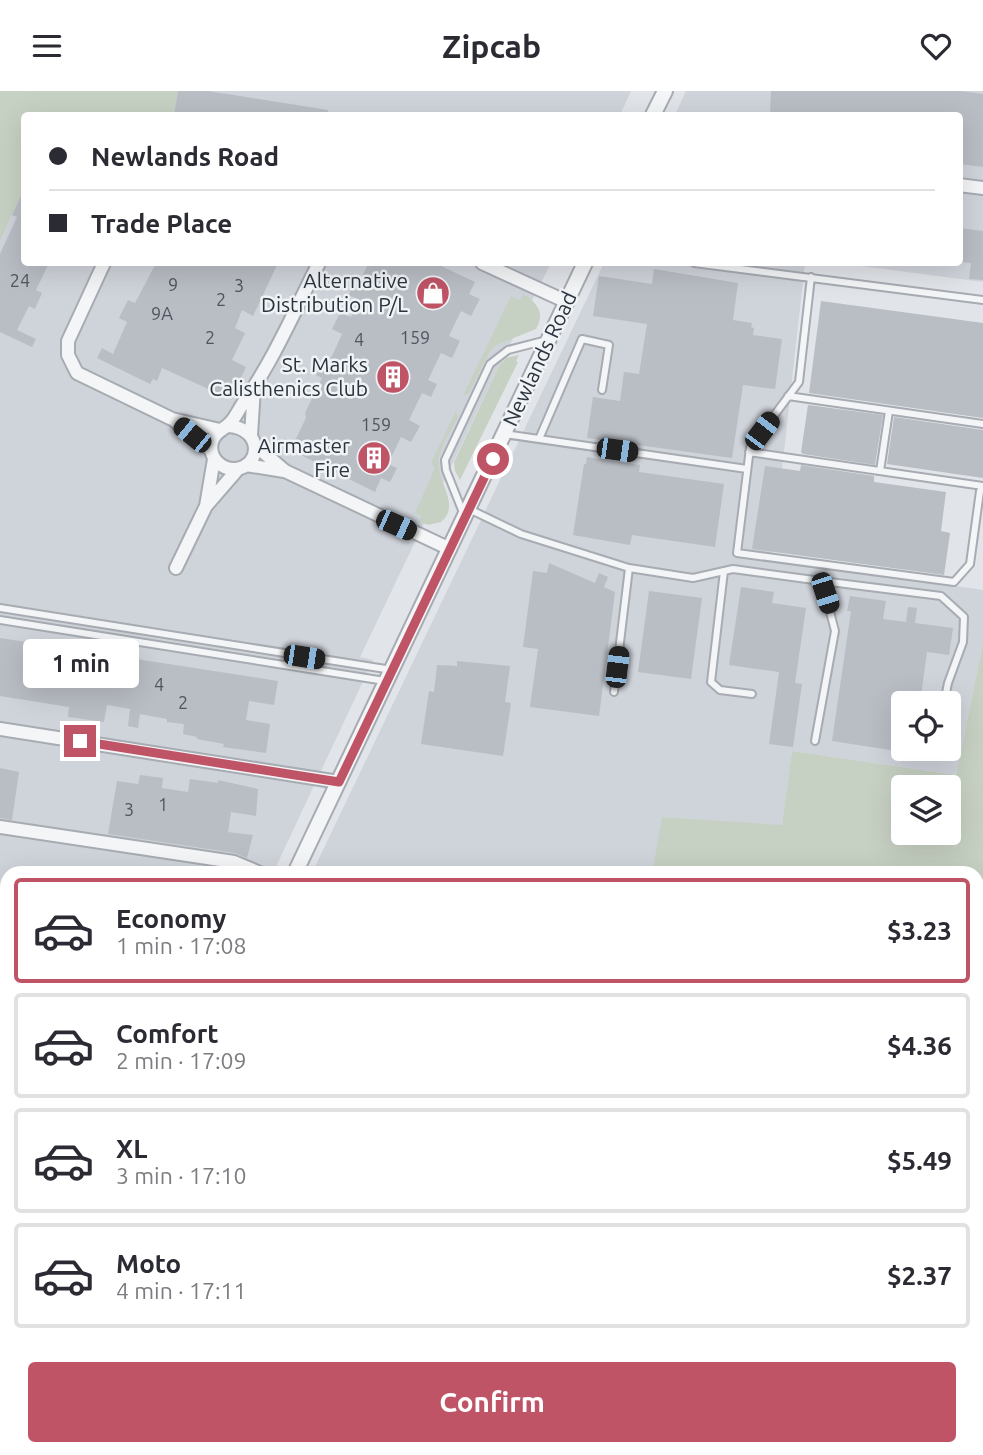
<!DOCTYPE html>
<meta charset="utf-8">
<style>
body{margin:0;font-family:Ubuntu,sans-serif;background:#f7f7f7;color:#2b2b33;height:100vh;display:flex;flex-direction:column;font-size:26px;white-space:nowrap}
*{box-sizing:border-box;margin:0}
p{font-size:23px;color:#7c7c81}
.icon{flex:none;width:38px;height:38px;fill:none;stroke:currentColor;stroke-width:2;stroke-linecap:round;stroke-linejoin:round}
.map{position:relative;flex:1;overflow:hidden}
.side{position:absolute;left:0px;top:775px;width:984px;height:590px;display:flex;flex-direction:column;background:#fff;border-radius:21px 21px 0 0;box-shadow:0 7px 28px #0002}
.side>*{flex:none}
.hud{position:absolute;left:21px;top:21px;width:942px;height:154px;border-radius:7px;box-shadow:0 7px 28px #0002;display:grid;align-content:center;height:154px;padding:0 28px;background:#fff}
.buttons{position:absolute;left:891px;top:600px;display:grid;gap:14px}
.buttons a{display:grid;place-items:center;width:70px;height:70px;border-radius:7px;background:#fff;box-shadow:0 7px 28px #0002;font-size:35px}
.end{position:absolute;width:32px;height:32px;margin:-16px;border:9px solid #bf5467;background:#fff;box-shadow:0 0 0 4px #fff}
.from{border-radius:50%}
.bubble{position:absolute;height:49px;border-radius:7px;background:#fff;box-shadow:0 7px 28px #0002;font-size:23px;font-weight:700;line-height:49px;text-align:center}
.car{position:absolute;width:21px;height:42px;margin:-21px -10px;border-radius:9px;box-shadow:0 0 5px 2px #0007;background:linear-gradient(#222 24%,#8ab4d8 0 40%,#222 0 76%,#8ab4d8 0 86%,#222 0)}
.hud b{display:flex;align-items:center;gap:24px;height:66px;font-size:26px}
.hud b+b{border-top:2px solid #e1e1e2}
.hud i{width:18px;height:18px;background:#2b2b33}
ul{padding:12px 0 0;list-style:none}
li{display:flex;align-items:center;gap:21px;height:105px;margin:0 14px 10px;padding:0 14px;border:4px solid #e1e1e2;border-radius:7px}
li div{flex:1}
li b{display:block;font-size:26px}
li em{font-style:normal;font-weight:700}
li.current{border-color:#bf5467}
li>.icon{width:63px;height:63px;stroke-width:1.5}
.cta{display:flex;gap:14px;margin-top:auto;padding:14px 28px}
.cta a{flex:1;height:80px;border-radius:7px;background:#bf5467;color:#fff;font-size:28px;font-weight:700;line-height:80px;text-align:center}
header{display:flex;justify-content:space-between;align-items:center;height:91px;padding:0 28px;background:#fff;font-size:32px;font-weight:700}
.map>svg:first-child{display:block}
.built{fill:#cfd3da;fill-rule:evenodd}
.green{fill:#c7d1c3;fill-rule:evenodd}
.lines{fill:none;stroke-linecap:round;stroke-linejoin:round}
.stream{stroke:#a0b3c4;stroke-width:3.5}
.building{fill:#b9bdc4}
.service-casing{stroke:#a7abb2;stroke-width:10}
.minor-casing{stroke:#a7abb2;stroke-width:16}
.tertiary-casing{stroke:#a7abb2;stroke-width:18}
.service{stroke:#f3f5f7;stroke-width:6}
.minor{stroke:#f3f5f7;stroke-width:12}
.tertiary{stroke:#f3f5f7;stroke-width:14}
.route{stroke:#bf5467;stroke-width:9}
.labels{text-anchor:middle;stroke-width:5;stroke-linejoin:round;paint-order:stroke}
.number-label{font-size:18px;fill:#4e5660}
.poi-label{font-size:21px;fill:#2b333e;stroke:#f0f3f6;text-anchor:end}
.street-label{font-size:21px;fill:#2b333e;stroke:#f0f3f6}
</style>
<header><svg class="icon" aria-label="menu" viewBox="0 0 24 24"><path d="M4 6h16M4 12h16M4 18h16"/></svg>Zipcab<svg class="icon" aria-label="heart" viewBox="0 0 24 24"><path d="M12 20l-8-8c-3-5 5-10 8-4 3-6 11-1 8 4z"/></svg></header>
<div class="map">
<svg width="983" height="1364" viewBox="0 0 983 1364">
<rect width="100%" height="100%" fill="#e1e4e8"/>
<path class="built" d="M178,0H631L620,24H174Z
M686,0H983V191L838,172H959V24H675Z
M24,98V172H551L500,273L360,566L373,569L273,782H7V1273L0,1272V150Z
M604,172H805L772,468L983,499V552L956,684L792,660L782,735L663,726L652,782H312ZM903,612H948V658H903Z
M384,1358H692L691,1364H383Z"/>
<path class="green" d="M0,0H178L174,24H24V98L0,150Z
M523,203C538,212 545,222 536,238L496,254L490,260L469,302L463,305L511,205L520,209Z
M519,264L516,270L518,271L460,389L455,380L454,371L500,273L506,267Z
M456,320L458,326C452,339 441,353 439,367C435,390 462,413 441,431L428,434L419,431L421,425L415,422L435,377L431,372Z
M983,552V1310L976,1298V782H652L662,726L782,734L792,660L956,684ZM948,696V742H903V696Z
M45,1358H380L379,1364H43Z
M692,1358H964L967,1364H691Z"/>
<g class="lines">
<path class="stream" d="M931,1364L950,1358"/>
</g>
<path class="building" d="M178,0H208L328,19V24H174Z
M771,0H960L983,3V76L959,73V24H770Z
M24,98V172H49L36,199L42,202L35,218L29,215L17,239L36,248L32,256L0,241V163L17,126L12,124Z
M959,137L983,140V189L969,188L971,172L959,171Z
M156,172H278L253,225L242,219L235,237L245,242L232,269L246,276L235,300L226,306L162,277L157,290L153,288L150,293L97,267L102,257L113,263L127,231L119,227L128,209L135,212Z
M369,172H435L475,191L469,203L480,208L471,225L461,220L449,245L460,250L452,267L441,262L428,289L437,293L431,306L422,302L409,329L420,335L411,351L401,346L388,373L397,377L390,391L381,387L375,401L295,361L293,354L306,327L305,322L322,287L316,284L322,272L328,274L342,243L332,238L340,222L351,226L359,209L349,204L352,195L356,197Z
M654,178L738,192L733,229L752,232L751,236L754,237L753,244L782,248L775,298L743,294L732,367L587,347L593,306L620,310L624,281L639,283L647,233L593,225L599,185L652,193Z
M821,210L983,232V327L809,302Z
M808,314L883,324L875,374L803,363L801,361Z
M894,326L983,339V387L887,373Z
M587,366L640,374L639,381L724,393L715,456L632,444L630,454L573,444L584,373H586Z
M801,374L874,385V391L946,401L941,440L950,442L944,484L752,458L765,375L800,380Z
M549,472L595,492L599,482L608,486L604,496L615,501L599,625L530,616L538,558L523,556L533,480L547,482Z
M741,496L774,501L772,512L806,517L795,592L802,593L793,656L769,653L779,581L729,574Z
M649,500L702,507L691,588L638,581Z
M850,505L886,510L883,528L906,531L908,516L917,517L915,532L953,537L949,564L927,561L920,612H903V661L832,650L851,520H847Z
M0,547L278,590L274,614L249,610L246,629L270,633L266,662L223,656L224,653L197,648V646L183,643L184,633L167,631V628L140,623L138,637L128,635L130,618L107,614L104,631L68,626L69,616L0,605Z
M457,570L510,575L505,611L511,612L503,665L421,653L429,600L434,601L437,574L457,575Z
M0,677L19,681L12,729L0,727Z
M140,684L163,687L162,697L188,701L190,688L218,692V689L258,698L256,725L231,721L228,741L253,744L247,767L235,762L108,743L117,690L138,693Z"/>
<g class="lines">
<g class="service-casing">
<path id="service" d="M694,172L983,209
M811,186L799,291L750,357L737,462L954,491L970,473L980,400L983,397
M788,305L983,333
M504,343L747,378
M539,348L582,248L609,254L602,299
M749,361L983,395
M880,380L889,320
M469,418L521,443L629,477L693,487L733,478L814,489L825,502L835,540L815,650
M464,424L446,379L445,369L490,273L508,259L547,249
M724,480L711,591L720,599L752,603
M814,489L941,505L964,526L963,551L948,592L944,612
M0,517L392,579
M0,529L385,590
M614,601L629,477
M934,663V658"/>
</g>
<g class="minor-casing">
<path id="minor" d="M959,94L983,97
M104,172L68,250V264L77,282L172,328L220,339
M482,172L567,211
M175,330L211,359
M228,335C263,337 262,375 236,378C221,379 208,366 212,351C215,340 224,339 230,332C235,327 238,320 242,314C273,270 295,219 319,172
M251,344L254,297
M255,354L285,380L450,458
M246,374L284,380
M206,415L214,368
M176,477L206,415L238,378
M0,638L339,691
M0,736L234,771L260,782
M0,867L7,868
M0,1003L7,1004
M0,1184L7,1185
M976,1336L983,1348"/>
</g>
<g class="tertiary-casing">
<path id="tertiary" d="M653,24L665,0
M295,782L585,172
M17,1364L20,1358"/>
</g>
<use href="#service" class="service"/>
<use href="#minor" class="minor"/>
<use href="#tertiary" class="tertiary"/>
</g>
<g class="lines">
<path class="route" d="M80,650L339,691L493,368"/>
</g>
<defs>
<g id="shop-disc" transform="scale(1.75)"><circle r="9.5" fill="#bf5467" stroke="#f0f3f6"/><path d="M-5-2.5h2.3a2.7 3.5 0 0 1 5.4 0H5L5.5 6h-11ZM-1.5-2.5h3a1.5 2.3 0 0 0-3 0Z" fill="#fff"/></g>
<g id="building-disc" transform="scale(1.75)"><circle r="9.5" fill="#bf5467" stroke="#f0f3f6"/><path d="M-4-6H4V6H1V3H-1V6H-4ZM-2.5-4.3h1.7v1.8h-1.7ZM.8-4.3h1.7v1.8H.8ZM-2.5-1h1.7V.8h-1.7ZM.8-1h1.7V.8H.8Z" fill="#fff"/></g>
</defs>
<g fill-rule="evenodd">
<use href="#shop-disc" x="433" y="202"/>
<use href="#building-disc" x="393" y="286"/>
<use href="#building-disc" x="374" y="367"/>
</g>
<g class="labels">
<g class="number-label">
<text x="20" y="196">24</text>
<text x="173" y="200">9</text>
<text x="239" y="201">3</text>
<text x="221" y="215">2</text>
<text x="162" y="229">9A</text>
<text x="210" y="253">2</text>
<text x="415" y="253">159</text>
<text x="359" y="255">4</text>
<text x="376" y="340">159</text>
<text x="159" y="600">4</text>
<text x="183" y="618">2</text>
<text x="163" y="720">1</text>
<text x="129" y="725">3</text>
</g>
<g class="poi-label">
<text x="408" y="197">Alternative<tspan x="408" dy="24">Distribution P/L</tspan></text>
<text x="368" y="281">St. Marks<tspan x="368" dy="24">Calisthenics Club</tspan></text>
<text x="350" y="362">Airmaster<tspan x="350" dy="24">Fire</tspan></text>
</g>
<g class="street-label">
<text transform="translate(540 268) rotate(-65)" y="7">Newlands Road</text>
</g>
</g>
</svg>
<div class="buttons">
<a><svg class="icon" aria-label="locate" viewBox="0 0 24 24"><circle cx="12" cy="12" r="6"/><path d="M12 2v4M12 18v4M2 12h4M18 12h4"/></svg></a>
<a><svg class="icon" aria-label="layers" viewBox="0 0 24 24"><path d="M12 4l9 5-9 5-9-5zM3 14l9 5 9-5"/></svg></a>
</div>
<i class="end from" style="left:493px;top:368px"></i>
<i class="end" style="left:80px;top:650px"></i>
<div class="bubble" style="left:23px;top:548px;width:116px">1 min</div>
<i class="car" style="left:762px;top:340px;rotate:37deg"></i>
<i class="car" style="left:192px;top:344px;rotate:309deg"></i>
<i class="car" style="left:617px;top:359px;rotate:98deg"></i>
<i class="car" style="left:396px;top:434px;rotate:114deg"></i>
<i class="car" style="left:825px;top:502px;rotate:162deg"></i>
<i class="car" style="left:304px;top:566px;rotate:99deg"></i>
<i class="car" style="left:617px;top:576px;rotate:7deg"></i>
<div class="hud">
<b><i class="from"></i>Newlands Road</b>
<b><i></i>Trade Place</b>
</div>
<section class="side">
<ul>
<li class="current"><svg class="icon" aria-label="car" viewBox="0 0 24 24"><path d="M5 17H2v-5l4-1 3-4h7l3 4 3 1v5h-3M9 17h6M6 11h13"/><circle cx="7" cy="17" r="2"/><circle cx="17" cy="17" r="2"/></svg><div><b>Economy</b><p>1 min · 17:08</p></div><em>$3.23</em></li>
<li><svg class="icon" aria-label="car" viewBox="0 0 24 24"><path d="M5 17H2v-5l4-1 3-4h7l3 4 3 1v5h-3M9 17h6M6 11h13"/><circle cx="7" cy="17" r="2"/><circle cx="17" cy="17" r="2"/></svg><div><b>Comfort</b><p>2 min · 17:09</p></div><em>$4.36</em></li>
<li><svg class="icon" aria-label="car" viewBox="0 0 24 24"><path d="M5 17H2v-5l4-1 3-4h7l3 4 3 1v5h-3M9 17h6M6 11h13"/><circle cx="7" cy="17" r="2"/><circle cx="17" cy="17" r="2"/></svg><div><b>XL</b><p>3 min · 17:10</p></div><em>$5.49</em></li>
<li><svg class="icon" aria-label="car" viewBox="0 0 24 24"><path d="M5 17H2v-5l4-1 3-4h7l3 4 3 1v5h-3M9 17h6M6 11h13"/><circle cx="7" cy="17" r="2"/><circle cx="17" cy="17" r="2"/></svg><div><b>Moto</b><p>4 min · 17:11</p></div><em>$2.37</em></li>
</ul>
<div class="cta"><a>Confirm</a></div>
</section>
</div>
